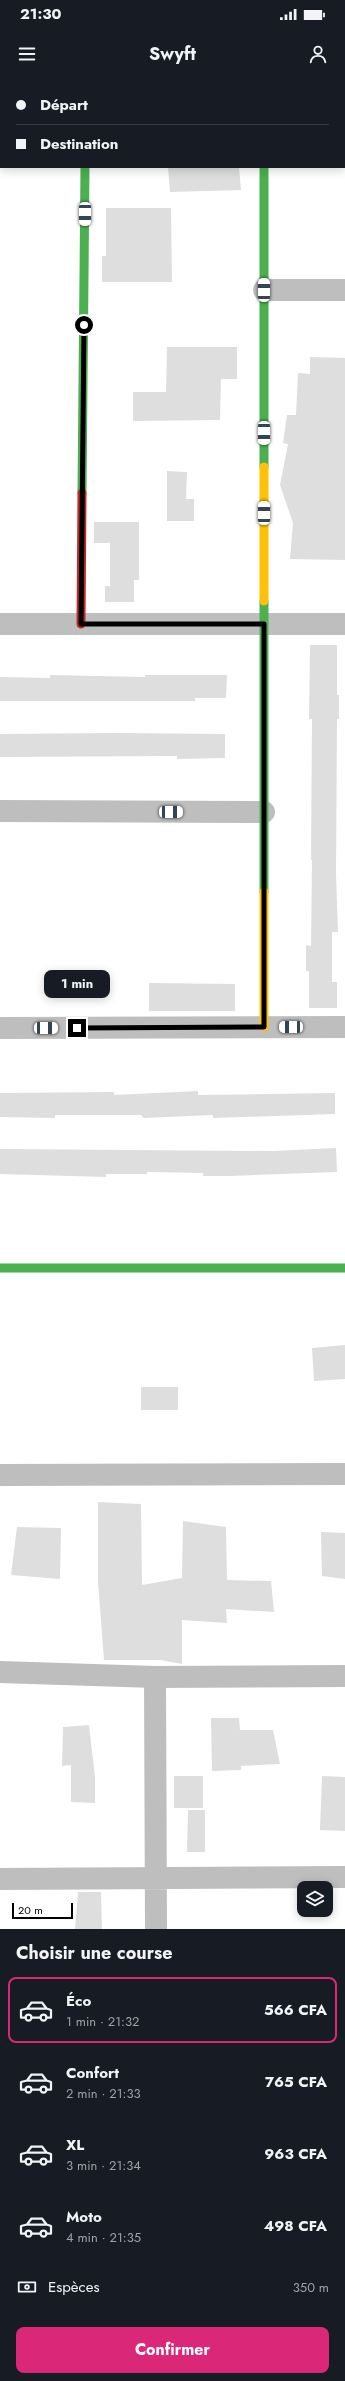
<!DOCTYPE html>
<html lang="fr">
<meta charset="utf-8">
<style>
body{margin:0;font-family:Jost,sans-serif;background:#20242c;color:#f1f3f6;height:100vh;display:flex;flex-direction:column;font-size:15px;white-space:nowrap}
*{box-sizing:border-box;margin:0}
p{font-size:13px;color:#9ea1a6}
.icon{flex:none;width:22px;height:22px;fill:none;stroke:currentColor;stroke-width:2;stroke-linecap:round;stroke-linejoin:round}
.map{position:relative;height:1849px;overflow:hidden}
.details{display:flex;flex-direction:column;background:#171b24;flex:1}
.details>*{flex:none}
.banner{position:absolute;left:0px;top:0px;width:345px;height:88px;box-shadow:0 2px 10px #0003;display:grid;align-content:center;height:88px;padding:0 16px;background:#171b24}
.tools{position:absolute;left:297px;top:1801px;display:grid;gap:8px}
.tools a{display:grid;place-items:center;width:36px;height:36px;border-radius:8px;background:#171b24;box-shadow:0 2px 10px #0003;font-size:20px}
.scale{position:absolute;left:12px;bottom:10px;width:61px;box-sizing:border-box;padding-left:4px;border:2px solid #000;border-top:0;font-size:11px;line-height:14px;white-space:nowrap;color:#000;-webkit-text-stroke:3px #fff;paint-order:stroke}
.end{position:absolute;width:18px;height:18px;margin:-9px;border:5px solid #000;background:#fff;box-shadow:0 0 0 2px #fff}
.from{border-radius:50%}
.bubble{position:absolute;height:28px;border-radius:8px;background:#171b24;box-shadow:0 2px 10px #0003;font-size:13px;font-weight:700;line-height:28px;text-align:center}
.car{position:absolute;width:12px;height:24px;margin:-12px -6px;border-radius:5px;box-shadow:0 0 3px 1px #0007;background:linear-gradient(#fff 24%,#345 0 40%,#fff 0 76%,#345 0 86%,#fff 0)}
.banner b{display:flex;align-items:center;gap:14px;height:38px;font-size:15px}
.banner b+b{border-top:1px solid #363941}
.banner i{width:10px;height:10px;background:#f1f3f6}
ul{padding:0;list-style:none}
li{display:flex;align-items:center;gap:12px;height:66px;margin:0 8px 6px;padding:0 8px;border:2px solid transparent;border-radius:8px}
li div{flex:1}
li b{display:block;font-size:15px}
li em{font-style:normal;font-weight:700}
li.selected{border-color:#db2777}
li>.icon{width:36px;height:36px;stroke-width:1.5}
h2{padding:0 16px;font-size:18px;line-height:48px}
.pay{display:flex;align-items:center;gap:10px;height:44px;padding:0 16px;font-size:15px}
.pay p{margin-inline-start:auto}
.cta{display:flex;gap:8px;margin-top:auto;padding:8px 16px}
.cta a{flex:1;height:46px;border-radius:8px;background:#db2777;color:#fff;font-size:16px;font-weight:700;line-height:46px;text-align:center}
.status{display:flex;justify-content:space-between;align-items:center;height:28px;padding:0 20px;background:#171b24;direction:ltr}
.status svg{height:11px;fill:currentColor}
header{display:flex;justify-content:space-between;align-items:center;height:52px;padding:0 16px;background:#171b24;font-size:18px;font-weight:700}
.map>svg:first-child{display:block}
.building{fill:#dedede}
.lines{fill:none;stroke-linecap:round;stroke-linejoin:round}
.street{stroke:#bebebe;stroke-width:22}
.fast{stroke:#4caf50;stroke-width:9}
.slow{stroke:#ffc107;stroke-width:9}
.jam{stroke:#c62828;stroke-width:9}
.route{stroke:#000;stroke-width:5}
</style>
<div class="status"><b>21:30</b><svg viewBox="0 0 49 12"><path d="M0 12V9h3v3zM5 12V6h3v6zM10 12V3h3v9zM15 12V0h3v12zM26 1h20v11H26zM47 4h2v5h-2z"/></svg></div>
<header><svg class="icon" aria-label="menu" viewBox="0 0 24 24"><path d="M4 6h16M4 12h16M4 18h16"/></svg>Swyft<svg class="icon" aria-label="person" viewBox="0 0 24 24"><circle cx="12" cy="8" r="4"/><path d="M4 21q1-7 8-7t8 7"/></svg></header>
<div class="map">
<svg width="345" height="1849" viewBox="0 0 345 1849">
<rect width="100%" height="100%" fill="#fff"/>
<path class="building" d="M168,87H239L241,110L170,112Z
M106,128H171L172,202H102V176H106Z
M167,267H237V299H221L220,340L133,341V312H166Z
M310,277L345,278V480L290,479L293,443L280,405L288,364L283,363L287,335H296L298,293L310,294Z
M167,391L187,392L186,419H194V441H167Z
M94,442H139V500H134V522H105V506H110V463H94Z
M310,565H337V615H339V639H337L336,794L338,852H332V902H337V928H309V891H306V865L311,866L312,780H311L312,639H309Z
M50,595L145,597V595H227L226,618H195V621H0V597L50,598Z
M114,653L225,654V678L177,679V676L0,677V654Z
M149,903L235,904V931H149Z
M198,1011V1015L335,1013V1034L213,1038V1035L144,1038L141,1035H55V1038L0,1037V1013L114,1012V1015Z
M336,1068L337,1092L230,1096H203V1093L147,1092V1094H106V1097L0,1094V1069L273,1071Z
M345,1265V1299L314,1301L312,1268Z
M141,1307H178V1330H141Z
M98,1422L141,1424L142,1505L182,1498L183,1441L226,1447L227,1500L271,1501L274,1532L226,1529L227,1543L182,1540V1584L160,1580H104L98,1501Z
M17,1447L61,1448L60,1499L11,1495Z
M321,1452L345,1453V1499L322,1496Z
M211,1638H239L240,1650H273L280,1684L241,1686V1690L212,1691Z
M89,1645L95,1697V1723L71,1722V1685L62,1686L63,1647Z
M174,1696H203V1728H174Z
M322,1696L345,1697V1751L320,1750Z
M188,1730H205V1772H187Z
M78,1812H101L102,1849H75Z"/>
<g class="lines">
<path class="street" d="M264,0V1
M86,1V0
M264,210H345
M0,544H345
M0,731L264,732
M0,948L345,947
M0,1395L345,1394
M0,1592L155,1597L345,1596
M155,1597L156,1849
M0,1799L345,1797"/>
<path class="fast" d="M264,87V387
M82,413L85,87
M264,521V812
M0,1188H345"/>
<path class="slow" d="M264,387V521
M264,812V947"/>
<path class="jam" d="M81,544L82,413"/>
</g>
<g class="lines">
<path class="route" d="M77,948L264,947V544H81L84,245"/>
</g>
</svg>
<div class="tools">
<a><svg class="icon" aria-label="layers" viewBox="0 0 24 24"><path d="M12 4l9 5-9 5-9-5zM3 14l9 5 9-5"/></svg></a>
</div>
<div class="scale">20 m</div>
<i class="end from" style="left:84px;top:245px"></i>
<i class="end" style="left:77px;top:948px"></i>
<div class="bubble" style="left:44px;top:890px;width:66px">1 min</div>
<i class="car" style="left:85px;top:134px;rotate:180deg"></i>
<i class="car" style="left:264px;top:210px;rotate:0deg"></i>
<i class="car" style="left:264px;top:353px;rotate:180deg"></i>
<i class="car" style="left:264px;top:433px;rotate:0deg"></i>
<i class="car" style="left:171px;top:732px;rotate:90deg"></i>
<i class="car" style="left:291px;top:947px;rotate:270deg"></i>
<i class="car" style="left:46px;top:948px;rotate:90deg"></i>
<div class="banner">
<b><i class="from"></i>Départ</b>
<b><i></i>Destination</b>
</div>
</div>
<section class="details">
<h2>Choisir une course</h2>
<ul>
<li class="selected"><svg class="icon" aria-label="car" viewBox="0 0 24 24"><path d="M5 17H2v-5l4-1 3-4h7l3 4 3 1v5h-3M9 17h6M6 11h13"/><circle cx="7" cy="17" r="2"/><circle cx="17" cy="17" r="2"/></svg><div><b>Éco</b><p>1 min · 21:32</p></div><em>566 CFA</em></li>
<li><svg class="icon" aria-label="car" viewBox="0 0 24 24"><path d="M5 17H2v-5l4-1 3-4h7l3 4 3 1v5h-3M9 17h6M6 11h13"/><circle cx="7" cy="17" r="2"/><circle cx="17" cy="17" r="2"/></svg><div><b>Confort</b><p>2 min · 21:33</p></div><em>765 CFA</em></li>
<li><svg class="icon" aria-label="car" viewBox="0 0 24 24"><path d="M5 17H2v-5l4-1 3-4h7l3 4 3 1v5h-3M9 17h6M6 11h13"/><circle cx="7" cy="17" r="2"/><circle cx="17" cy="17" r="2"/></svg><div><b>XL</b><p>3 min · 21:34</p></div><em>963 CFA</em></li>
<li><svg class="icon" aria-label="car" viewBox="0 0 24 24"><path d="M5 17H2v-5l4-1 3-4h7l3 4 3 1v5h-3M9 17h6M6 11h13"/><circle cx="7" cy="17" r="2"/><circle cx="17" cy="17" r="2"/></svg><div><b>Moto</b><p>4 min · 21:35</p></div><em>498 CFA</em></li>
</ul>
<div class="pay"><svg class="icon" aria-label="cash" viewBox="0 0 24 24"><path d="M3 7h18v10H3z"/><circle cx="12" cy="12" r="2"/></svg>Espèces<p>350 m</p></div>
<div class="cta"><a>Confirmer</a></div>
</section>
